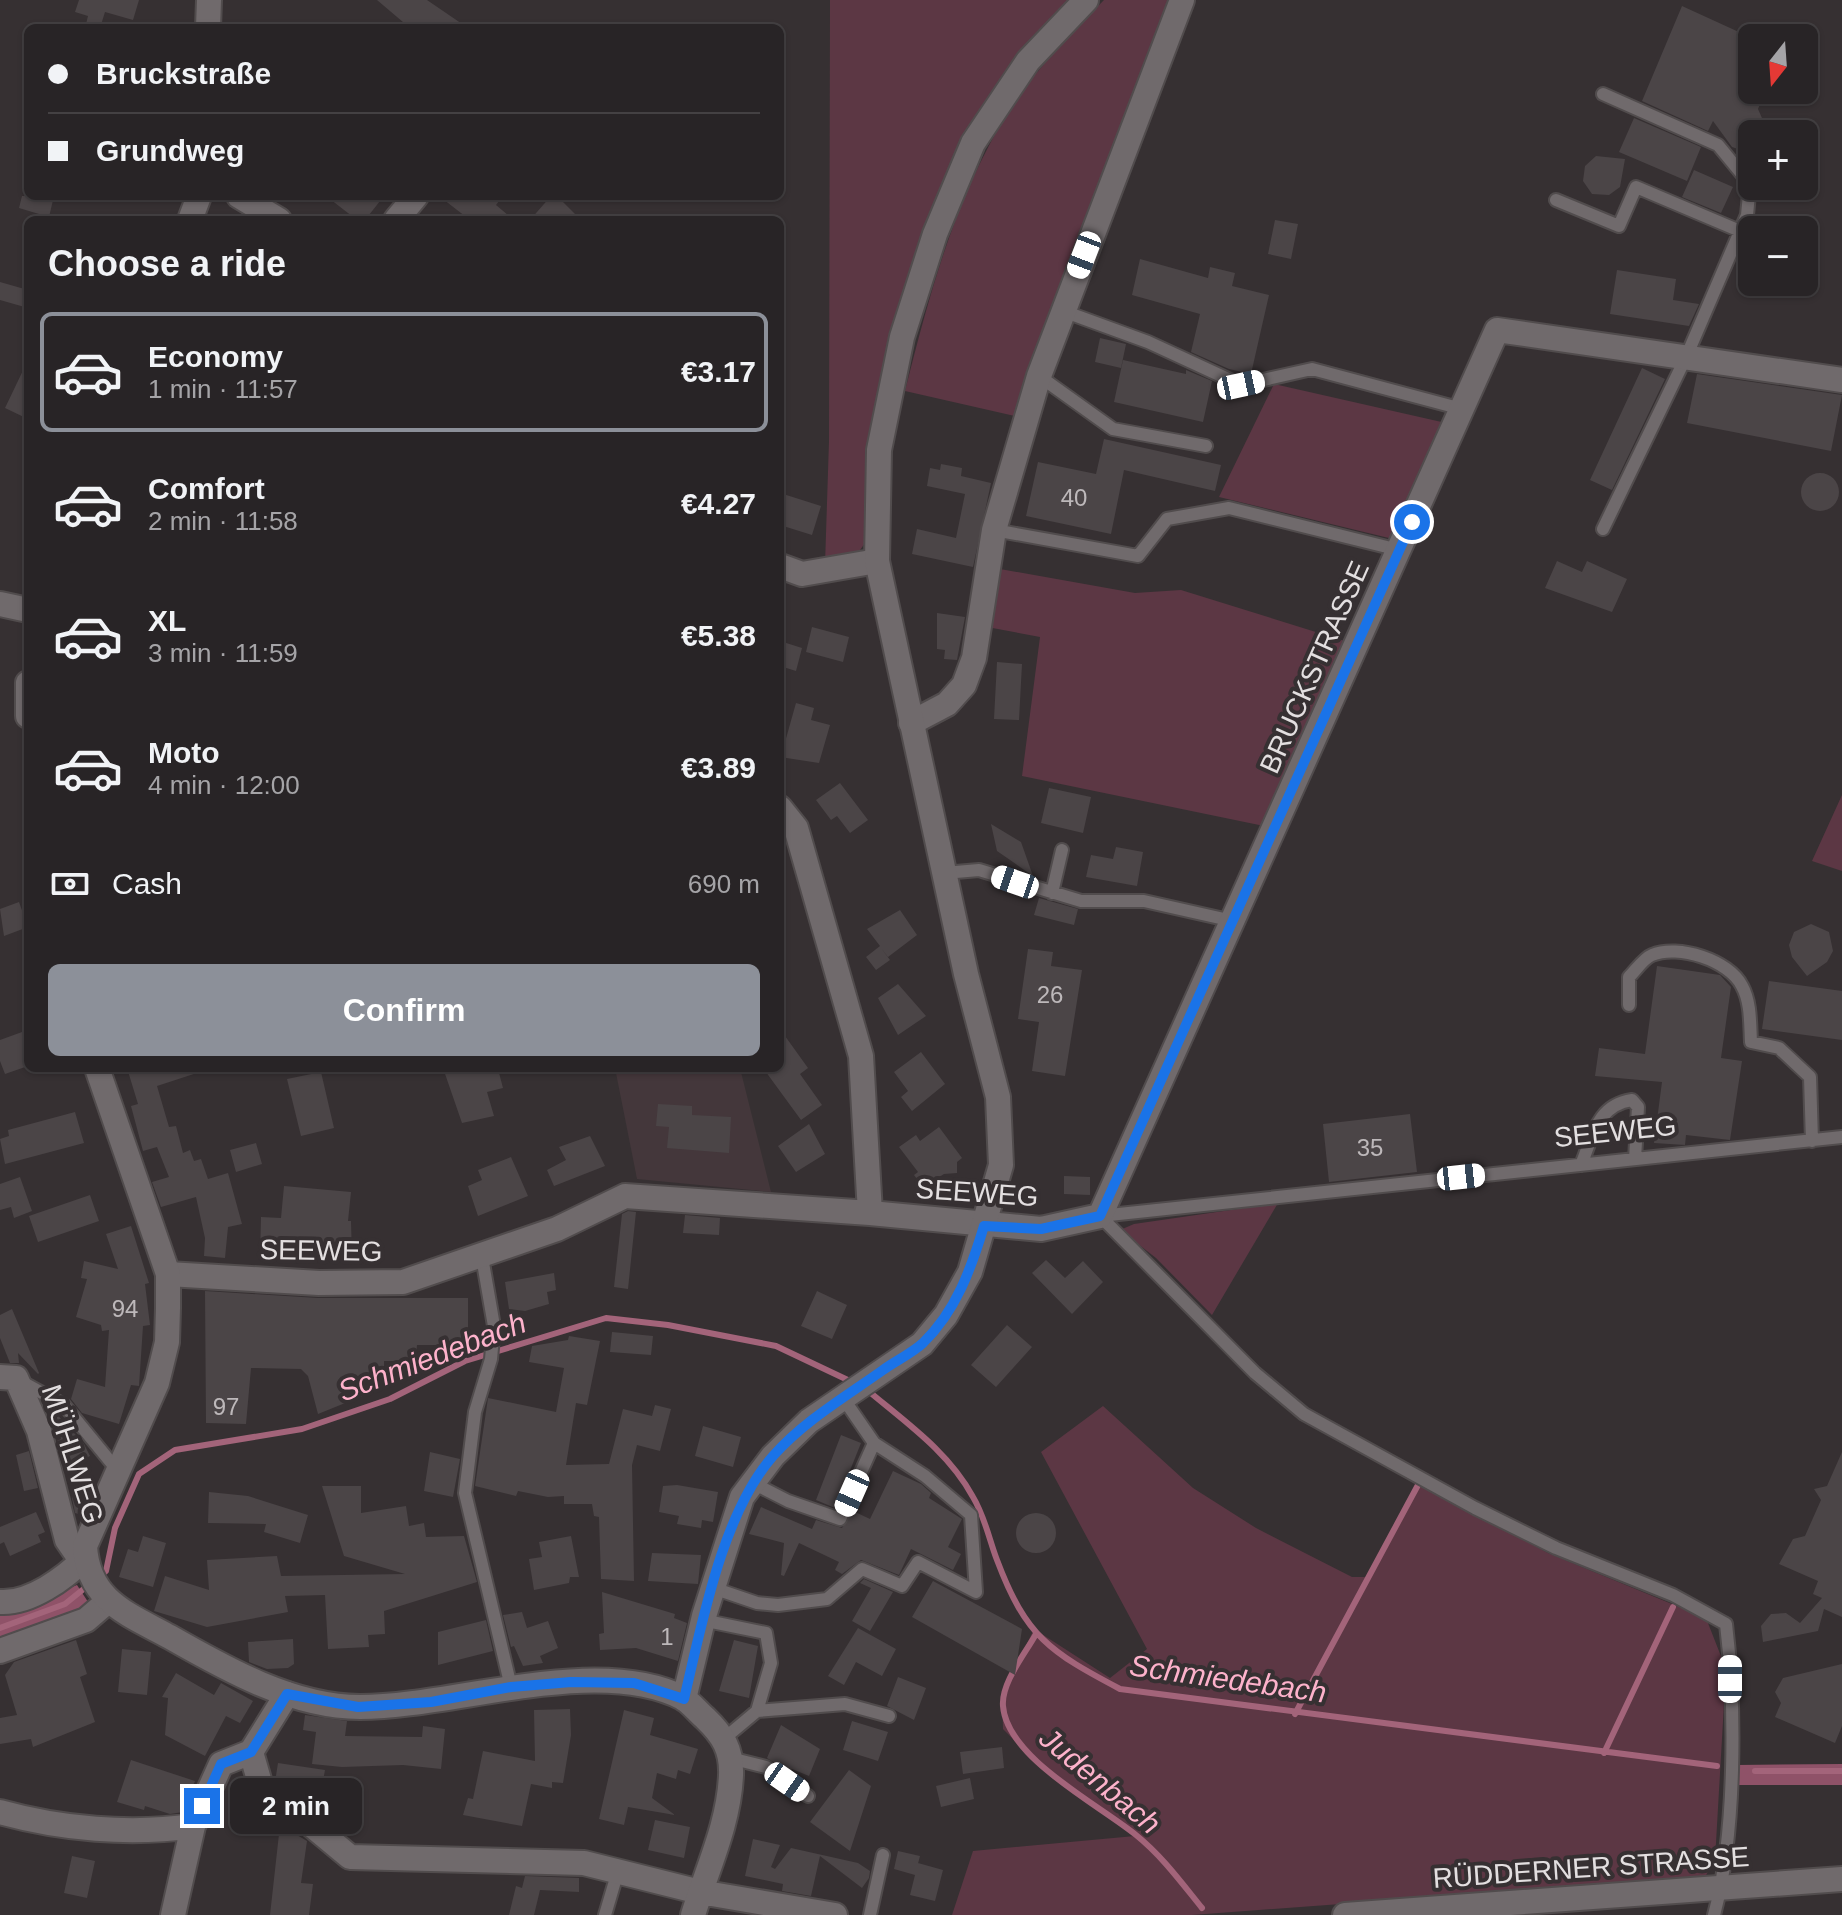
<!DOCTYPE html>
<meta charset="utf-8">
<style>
body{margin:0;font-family:Arial,sans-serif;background:#343032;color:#f1f3f6;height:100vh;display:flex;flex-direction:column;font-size:30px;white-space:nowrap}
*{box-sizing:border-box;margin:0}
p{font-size:26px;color:#a5a4a7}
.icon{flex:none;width:44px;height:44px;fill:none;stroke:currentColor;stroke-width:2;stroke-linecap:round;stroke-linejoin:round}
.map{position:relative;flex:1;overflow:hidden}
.panel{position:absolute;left:24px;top:216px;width:760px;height:856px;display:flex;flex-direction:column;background:#282426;border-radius:12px;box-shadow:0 2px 6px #0004,0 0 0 2px #444143}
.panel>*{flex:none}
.top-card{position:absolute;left:24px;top:24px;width:760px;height:176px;border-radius:12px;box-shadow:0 2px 6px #0004,0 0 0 2px #444143;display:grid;align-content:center;height:176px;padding:0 24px;background:#282426}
.needle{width:52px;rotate:197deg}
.tools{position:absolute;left:1738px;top:24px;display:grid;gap:16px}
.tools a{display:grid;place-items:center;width:80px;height:80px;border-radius:12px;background:#282426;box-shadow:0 2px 6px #0004,0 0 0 2px #444143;font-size:40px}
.end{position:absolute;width:36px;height:36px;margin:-18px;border:10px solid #1a73e8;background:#fff;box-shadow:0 0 0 4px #fff}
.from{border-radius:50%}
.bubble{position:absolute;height:56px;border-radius:12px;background:#282426;box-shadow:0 2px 6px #0004,0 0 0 2px #444143;font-size:26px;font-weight:600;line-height:56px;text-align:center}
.car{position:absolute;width:24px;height:48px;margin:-24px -12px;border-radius:10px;box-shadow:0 0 6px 2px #0007;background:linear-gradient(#fff 24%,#345 0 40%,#fff 0 76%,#345 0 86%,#fff 0)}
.top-card b{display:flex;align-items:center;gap:28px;height:76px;font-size:30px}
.top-card b+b{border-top:2px solid #444143}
.top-card i{width:20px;height:20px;background:#f1f3f6}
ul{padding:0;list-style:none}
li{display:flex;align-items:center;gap:24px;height:120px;margin:0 16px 12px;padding:0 8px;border:4px solid transparent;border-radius:12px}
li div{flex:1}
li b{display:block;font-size:30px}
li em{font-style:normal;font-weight:600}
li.current{border-color:#8c9099}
li>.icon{width:72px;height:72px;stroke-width:1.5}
h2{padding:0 24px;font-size:36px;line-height:96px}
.pay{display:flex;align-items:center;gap:20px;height:88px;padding:0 24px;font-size:30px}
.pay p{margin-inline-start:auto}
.primary-button{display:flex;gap:16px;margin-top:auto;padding:16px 24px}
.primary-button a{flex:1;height:92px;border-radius:12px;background:#8c9099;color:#fff;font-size:32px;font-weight:600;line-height:92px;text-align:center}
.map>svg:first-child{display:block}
.built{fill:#44373b}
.green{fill:#5c3744}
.forest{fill:#8f5268}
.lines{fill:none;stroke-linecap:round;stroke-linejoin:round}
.stream{stroke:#a3647a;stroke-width:6}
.building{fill:#4b4547}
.lane-casing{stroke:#514c4d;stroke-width:16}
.street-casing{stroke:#514c4d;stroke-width:28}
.secondary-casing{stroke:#514c4d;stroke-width:28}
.lane{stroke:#706a6c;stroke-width:12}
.street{stroke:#706a6c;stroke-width:24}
.secondary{stroke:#706a6c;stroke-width:24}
.route{stroke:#1a73e8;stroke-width:10}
.labels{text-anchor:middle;stroke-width:8;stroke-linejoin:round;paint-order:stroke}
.number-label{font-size:24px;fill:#bdb8ba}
.street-label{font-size:28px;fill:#e3dfe0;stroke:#363032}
.water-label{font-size:30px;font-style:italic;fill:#fdb2cb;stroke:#363032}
</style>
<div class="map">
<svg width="1842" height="1915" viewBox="0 0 1842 1915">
<rect width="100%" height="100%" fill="#363032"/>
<path class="built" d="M615,1068H740L771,1192L637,1179Z"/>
<path class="green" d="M830,0H1078L939,202L867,540L858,553L825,565L829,441Z
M1104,0H1176L1019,417L905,391C930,292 956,193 1012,106C1037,68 1072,33 1104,0Z
M1274,384L1446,423L1393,539L1219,497Z
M1000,569L1135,593L1181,590L1348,642L1264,826L1022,776L1040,637L987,627Z
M1842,795V871L1812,861Z
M1278,1203L1212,1315L1156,1258L1120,1230L1134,1224Z
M1103,1406L1193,1488L1256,1528L1352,1577H1367L1418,1482L1548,1553L1706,1618L1726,1669L1715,1860L1705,1877L1192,1915H952L973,1851L1135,1836L1051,1777L1003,1729L1002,1695L1034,1629L1110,1678L1147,1649L1041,1452Z"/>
<path class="forest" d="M77,1585L90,1605L0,1646V1611L16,1609Z
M1842,1764V1785H1735L1737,1765Z"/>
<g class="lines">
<path class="stream" d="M866,1389C905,1422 948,1451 973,1497C985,1517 989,1539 997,1560C1026,1637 1050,1652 1120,1689L1717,1766
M100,1576L106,1571L115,1528L139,1474L175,1450L302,1429L390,1399L465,1361L606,1318L668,1325L776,1346L852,1382
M0,1628L65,1604L91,1583
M1036,1634C1025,1654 1001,1683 1003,1706C1007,1758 1098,1804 1136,1835C1162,1856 1181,1882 1202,1908
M1295,1714L1418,1485
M1604,1753L1673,1607
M1755,1771H1842"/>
</g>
<path class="building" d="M79,0H139L133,20L105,12L100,28H85L88,16L75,12Z
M377,0H427L468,28H410Z
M1682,6L1752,38V90H1766L1758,109L1769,134H1752V154L1732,147L1713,121L1708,131L1642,101Z
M1634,118L1701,147L1687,181L1619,152Z
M1596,156L1625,159L1620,187L1609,195L1592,194L1583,181L1585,166Z
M1694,170L1733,187L1721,213L1682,197Z
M22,196H54L49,217L19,208Z
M326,196H384L365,220H357Z
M439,196H503L496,205L514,220H470Z
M551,196H557L581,220H530Z
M1275,220L1298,224L1291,259L1268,254Z
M1140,259L1208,278L1210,267L1235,273L1232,286L1269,295L1251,374L1229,369L1191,352L1200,314L1132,295Z
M1617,270L1676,279L1673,300L1699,304L1689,326L1610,314Z
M0,282L28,290V308L0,300Z
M1100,338L1126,344L1121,368L1095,362Z
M28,360V419L5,408Z
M1123,360L1186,374V370L1212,381L1203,422L1114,402Z
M1642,368L1665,379L1612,490L1590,480Z
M1697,374L1842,395L1831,451L1687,423Z
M1104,439L1221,465L1215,491L1124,470L1111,534L1026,516L1038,462L1096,474Z
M941,464L962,468L961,476L991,483L973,567L912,554L917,529L956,538L965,494L927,486L930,468L940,470Z
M1801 492a19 19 0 1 1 38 0a19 19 0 1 1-38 0Z
M780,493L821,506L812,535L780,525Z
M1557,561L1582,572L1587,561L1627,579L1612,612L1545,588Z
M937,613L965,617L957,660L944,659L945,650L937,649Z
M812,627L849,637L843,662L806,652Z
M780,641L802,648L796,671L780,666Z
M997,662L1022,664L1019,720L994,719Z
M796,703L814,708L811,720L830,725L819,763L780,757V740L785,742Z
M840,783L868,820L850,833L837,816L831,820L816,800Z
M1049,788L1091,797L1083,833L1041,823Z
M991,824L1021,842L1033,876L997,851Z
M1116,847L1143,852L1137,886L1086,877L1091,855L1113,859Z
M1039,898L1078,909L1074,925L1034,915Z
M19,902L28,927L4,936L0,909Z
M900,910L917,935L888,957L881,948L890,960L876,970L866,957L880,946L867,929Z
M1811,924L1829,932L1833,951L1827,962L1807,976L1792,957L1789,945L1794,932Z
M1028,949L1053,952L1051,966L1082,970L1065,1076L1032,1071L1039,1022L1018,1019Z
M1657,966L1720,975L1731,987L1721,1058L1742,1061L1730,1140L1686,1135L1685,1145L1654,1143L1662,1082L1595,1076L1599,1048L1645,1054Z
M1769,981L1842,991V1040L1762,1029Z
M898,984L926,1016L898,1035L878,998Z
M780,1029L808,1068L800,1074L822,1105L801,1120L763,1068H780Z
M22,1032L28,1048V1066L5,1074L0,1061V1040Z
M921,1052L945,1084L912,1111L901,1097L908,1091L894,1072Z
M127,1068H203V1071L157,1086L169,1127L176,1126L183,1153L190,1150L194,1161L201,1159L208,1179L228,1173L242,1224L228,1227L225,1258L204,1256L205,1238L196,1197L161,1207L152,1182L169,1177L157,1147L143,1151L131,1106L138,1104Z
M443,1068H463L465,1074L483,1068L485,1073L498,1069L503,1088L487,1092L494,1116L462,1123Z
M321,1072L334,1128L301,1136L287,1079Z
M658,1104L692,1106V1115L731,1117L729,1153L667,1148L669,1127L656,1126Z
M75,1112L84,1143L5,1164L0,1139L9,1136L8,1130Z
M1410,1114L1417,1172L1329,1182L1323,1124Z
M809,1124L825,1154L796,1172L778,1146Z
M939,1127L962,1158L957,1162V1173L944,1174L923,1187L914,1175L918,1172L899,1147L916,1135L920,1141Z
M590,1136L605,1166L554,1186L547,1170L566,1160L559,1147Z
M256,1143L262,1164L236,1172L230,1150Z
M511,1157L528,1196L478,1216L468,1186L482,1180L478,1170Z
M1064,1176L1090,1177V1195L1064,1194Z
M20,1177L32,1211L14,1218L11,1207L0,1210V1184Z
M284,1186L351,1192L348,1221H351L352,1257H320L312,1261L260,1257L261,1217L281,1218Z
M90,1195L99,1221L38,1242L29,1216Z
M628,1211L636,1212L628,1289L614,1287L622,1214Z
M685,1215L720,1218L719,1235L683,1233Z
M131,1226L149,1283L145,1284L150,1325L143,1326L139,1386L131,1385L119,1424L82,1413L71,1399L77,1379L105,1387L109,1330L102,1331L101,1325L76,1317L87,1279L81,1278L84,1261L118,1269L106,1234Z
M1046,1260L1065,1278L1083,1261L1103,1282L1072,1314L1032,1273Z
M554,1273L556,1290L547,1292L549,1304L525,1311L509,1309L505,1282Z
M205,1291L318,1298H468V1345H417L416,1355L407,1361H384V1374H360L365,1395L318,1414L308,1376L301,1369L251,1368L246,1424L206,1423Z
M817,1291L847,1305L832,1339L801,1326Z
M12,1309L39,1373L38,1374L18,1353L19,1363H10L0,1338V1315Z
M1007,1325L1032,1347L996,1387L971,1365Z
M612,1332L653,1336L651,1355L610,1352Z
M569,1336L600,1341L587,1405L576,1403L566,1465L609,1464L623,1409L652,1416L655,1405L671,1409L660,1451L637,1445L632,1465L634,1581L601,1579L599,1517L594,1516L592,1504H564V1496L548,1497L518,1491L516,1496L475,1486L488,1398L556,1412L564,1368L529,1362L532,1346L568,1340Z
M52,1409L84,1444L90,1456L64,1468L57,1441L61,1439L48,1411Z
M703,1426L741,1437L733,1467L695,1456Z
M841,1435L861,1443L835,1508L816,1500Z
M29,1451L38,1488L24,1491L16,1455Z
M430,1452L460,1459L453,1497L424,1491Z
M1842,1452V1617L1824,1609L1818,1631L1763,1642L1761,1626L1771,1614L1786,1613L1800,1623L1822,1598L1813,1594L1818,1581L1779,1564L1793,1539L1805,1536L1821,1500L1814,1489L1827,1486Z
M893,1471L921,1484L931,1493L929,1498L962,1519L948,1547L961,1554L953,1570L911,1549L899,1575L861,1560L842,1574L835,1570L839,1562L799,1543L784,1576L781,1575L784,1543L749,1534L761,1507L812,1529L816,1520L842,1528L853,1511L870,1519Z
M78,1479L96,1485L82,1515L75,1513L72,1498Z
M677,1485L718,1492L713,1522L702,1520L701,1528L677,1524L679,1516L659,1512L663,1486Z
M322,1486H361V1513L406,1506L409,1526L424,1523L426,1537L464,1536L477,1582L384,1611L385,1634L368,1635L369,1647L328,1649L325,1595L285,1596L288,1612L207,1627L154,1611L165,1576L209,1590L207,1560L277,1556L281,1576L405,1574L344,1556Z
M209,1492L248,1496L308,1515L300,1543L264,1532L266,1524L208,1523Z
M36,1512L45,1532L38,1535L41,1542L10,1556L4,1542L0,1544V1527Z
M1016 1533a20 20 0 1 1 40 0a20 20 0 1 1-40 0Z
M143,1536L166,1543L153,1587L119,1577L128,1549L138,1552Z
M571,1536L579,1577H570L569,1583L534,1590L529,1559L542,1557L539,1542Z
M652,1553L701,1555L698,1584L648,1581Z
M864,1579L893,1592L870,1631L852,1621L871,1588L860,1583Z
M933,1581L1022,1629L1015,1675L912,1617Z
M602,1592L675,1614L674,1618L687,1623L678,1661L636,1648L600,1650L599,1634L604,1633Z
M522,1612L527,1628L548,1621L558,1648L540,1656L543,1663L523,1666L514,1646L511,1647L503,1615Z
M486,1620L493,1651L438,1665V1632Z
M858,1628L896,1649L882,1676L856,1662L844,1685L828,1676Z
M293,1639L294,1664L288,1668L267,1669L249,1662L248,1642Z
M76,1640L87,1674L80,1677L95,1722L33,1747L31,1739L0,1744V1718L17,1715L5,1675L14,1662Z
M734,1640L758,1646L749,1698L719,1691Z
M122,1649L151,1652L147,1695L118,1692Z
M1842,1664V1726L1835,1743L1775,1717L1781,1703L1775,1692L1783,1678Z
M176,1673L214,1695L221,1683L253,1701L240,1723L226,1716L205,1756L165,1735L168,1698L162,1697Z
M898,1677L926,1688L914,1720L887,1706Z
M570,1709L571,1735L563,1783L552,1782V1788L531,1784L522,1826L463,1815L468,1798L473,1799L483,1751L535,1761L534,1710Z
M624,1710L654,1718L650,1735L698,1749L690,1774L678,1770L676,1779L657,1773L652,1798L675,1815L628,1807L624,1825L599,1819Z
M305,1715L347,1721L345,1736L422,1737L423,1726L445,1729L441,1769L403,1765L342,1767L312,1764L316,1732L303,1730Z
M852,1721L888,1732L878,1761L843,1750Z
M781,1725L820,1749L809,1776L792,1769L789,1772L767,1758Z
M1002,1747L1004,1768L963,1774L960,1752Z
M131,1760L195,1781L183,1812L170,1814L145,1806L144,1810L117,1802Z
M278,1763L325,1770L320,1798L278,1792L275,1782Z
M849,1770L871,1786L850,1851L810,1822Z
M970,1778L974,1799L941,1807L936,1786Z
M655,1820L690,1827L684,1858L648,1850Z
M280,1825L307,1841L301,1883L313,1884L309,1915H270Z
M753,1839L780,1845L771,1867L775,1869L791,1848L858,1863L870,1871L869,1878L862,1888L820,1856L811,1896L782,1891L783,1884L745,1876Z
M898,1851L920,1856L915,1875L894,1869Z
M72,1856L95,1861L87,1898L64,1893Z
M918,1863L943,1870L935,1901L910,1895Z
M525,1876L579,1878V1892L540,1890L534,1915H509L516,1886L522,1888Z"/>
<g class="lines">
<g class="lane-casing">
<path id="lane" d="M1556,200L1619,226L1636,187L1740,231
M1063,311L1148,342L1241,385L1312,369L1462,409
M1039,376L1113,429L1206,446
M1603,529L1687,355L1747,215L1750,184L1718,145L1603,94
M994,530L1138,556L1167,519L1229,508L1399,550
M944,873L979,870L1081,901H1144L1233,921
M1052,893L1062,850
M1629,1005V977C1636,970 1644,958 1652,955C1678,944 1729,960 1742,986C1751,1002 1750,1024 1751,1042L1779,1048L1810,1077L1812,1141
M1581,1165C1593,1136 1597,1105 1632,1100L1638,1107L1635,1159
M1100,1216L1255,1373L1304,1414L1475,1508L1556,1548L1673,1595L1726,1624C1736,1707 1736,1834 1714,1915
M1100,1216L1842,1137
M482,1257L494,1326L491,1359L475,1412L465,1493L511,1687
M22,1382L64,1405L118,1471
M753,1483L788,1501L840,1519L874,1443L843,1398
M713,1588L757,1603L778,1605L827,1599L862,1569L902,1586L918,1562L976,1592L971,1515L925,1476L874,1443
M702,1620L766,1633L771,1663L757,1711L726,1737
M757,1711L845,1704L889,1716
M730,1758L766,1767L808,1796
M605,1915L618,1871
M870,1915L883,1855"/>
</g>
<g class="street-casing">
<path id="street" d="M239,196L279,220
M396,220L416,196
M780,566L802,574L877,561
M0,604L28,610
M911,723L947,704L964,685L974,658L994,530L1039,376L1182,0
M780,808L796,828L861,1056L870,1213
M168,1274L319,1283L403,1282L557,1229L625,1196L870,1213L1041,1229L1100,1216L1497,330L1842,380
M0,1377L16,1378L39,1431L67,1540L76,1553L85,1558C65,1578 30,1604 0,1602
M0,1651L86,1620L107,1602
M287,1694L251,1752L266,1804L303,1818L350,1857L584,1863L700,1892
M0,1812C61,1829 130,1835 193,1826L221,1764L251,1752
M173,1915L193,1826"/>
</g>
<g class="secondary-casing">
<path id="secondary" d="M208,28L209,0
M190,220L199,196
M28,683V716
M97,1068L168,1274V1308L167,1342L157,1383L85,1546C88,1601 128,1614 170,1637C226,1669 293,1707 360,1707C454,1707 597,1654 683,1698C691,1703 698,1712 705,1718C723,1735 732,1750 731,1775C729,1824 707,1869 693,1915
M684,1699L704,1616L742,1497L773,1456L809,1421L922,1344L946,1315L970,1272L1001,1165L998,1097L966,974L877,561L879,450L902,337L935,234L973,143L1028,61L1086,0
M700,1892L835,1915
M1345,1915L1842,1879"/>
</g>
<use href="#lane" class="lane"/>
<use href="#street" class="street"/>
<use href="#secondary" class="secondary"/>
</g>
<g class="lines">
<path class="route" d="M202,1806L221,1764L251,1752L287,1694L358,1707L431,1702L511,1687L571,1682L634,1683L684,1699C702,1624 722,1514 773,1456C804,1421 845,1397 883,1370C895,1361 911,1354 923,1343C956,1311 971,1269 984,1226L1041,1229L1100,1216L1412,522"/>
</g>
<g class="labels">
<g class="number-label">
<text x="1074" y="506">40</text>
<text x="1050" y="1003">26</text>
<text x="1370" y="1156">35</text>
<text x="125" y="1317">94</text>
<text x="226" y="1415">97</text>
<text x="667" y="1645">1</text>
</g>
<g class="street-label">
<text transform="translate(1314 667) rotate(-66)" y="10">BRUCKSTRASSE</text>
<text transform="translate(1615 1131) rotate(-6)" y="10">SEEWEG</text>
<text transform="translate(977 1192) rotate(4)" y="10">SEEWEG</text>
<text transform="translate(321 1250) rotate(1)" y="10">SEEWEG</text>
<text transform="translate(73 1454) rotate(72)" y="10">MÜHLWEG</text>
<text transform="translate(1591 1867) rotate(-4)" y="10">RÜDDERNER STRASSE</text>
</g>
<g class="water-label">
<text transform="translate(432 1357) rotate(-21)" y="10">Schmiedebach</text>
<text transform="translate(1228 1679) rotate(8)" y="10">Schmiedebach</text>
<text transform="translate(1100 1781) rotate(40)" y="10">Judenbach</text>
</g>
</g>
</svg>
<div class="tools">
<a><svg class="needle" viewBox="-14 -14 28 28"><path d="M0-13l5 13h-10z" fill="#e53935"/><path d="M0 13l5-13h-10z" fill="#a5a4a7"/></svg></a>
<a>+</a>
<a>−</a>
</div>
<i class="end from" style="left:1412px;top:522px"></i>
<i class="end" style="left:202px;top:1806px"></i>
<div class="bubble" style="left:230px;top:1778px;width:132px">2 min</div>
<i class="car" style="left:1084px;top:255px;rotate:201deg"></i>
<i class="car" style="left:1241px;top:385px;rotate:78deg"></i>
<i class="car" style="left:1015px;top:882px;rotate:289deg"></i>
<i class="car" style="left:1461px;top:1177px;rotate:84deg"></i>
<i class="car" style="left:852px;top:1493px;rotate:204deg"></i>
<i class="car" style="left:1730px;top:1679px;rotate:0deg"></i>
<i class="car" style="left:787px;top:1782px;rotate:125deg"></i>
<div class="top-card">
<b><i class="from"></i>Bruckstraße</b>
<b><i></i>Grundweg</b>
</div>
<section class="panel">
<h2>Choose a ride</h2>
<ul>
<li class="current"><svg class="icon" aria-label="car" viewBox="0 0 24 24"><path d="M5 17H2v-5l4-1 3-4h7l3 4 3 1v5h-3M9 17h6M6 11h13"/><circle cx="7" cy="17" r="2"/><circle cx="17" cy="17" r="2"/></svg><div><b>Economy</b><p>1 min · 11:57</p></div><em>€3.17</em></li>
<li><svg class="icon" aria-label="car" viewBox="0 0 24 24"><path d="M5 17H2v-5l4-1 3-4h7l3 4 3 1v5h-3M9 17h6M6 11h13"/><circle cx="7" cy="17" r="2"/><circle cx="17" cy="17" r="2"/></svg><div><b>Comfort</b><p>2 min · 11:58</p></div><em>€4.27</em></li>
<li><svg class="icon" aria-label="car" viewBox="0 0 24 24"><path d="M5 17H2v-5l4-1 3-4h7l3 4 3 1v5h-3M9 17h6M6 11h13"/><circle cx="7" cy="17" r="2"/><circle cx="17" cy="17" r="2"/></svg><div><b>XL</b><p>3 min · 11:59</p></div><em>€5.38</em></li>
<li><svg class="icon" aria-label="car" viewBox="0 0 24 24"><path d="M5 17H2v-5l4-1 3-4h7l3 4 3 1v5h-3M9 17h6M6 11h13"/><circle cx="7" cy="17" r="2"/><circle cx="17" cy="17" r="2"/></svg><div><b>Moto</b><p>4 min · 12:00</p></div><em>€3.89</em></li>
</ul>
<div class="pay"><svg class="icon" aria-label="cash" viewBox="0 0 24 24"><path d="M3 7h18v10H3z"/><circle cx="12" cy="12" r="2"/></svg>Cash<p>690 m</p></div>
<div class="primary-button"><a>Confirm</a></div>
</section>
</div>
